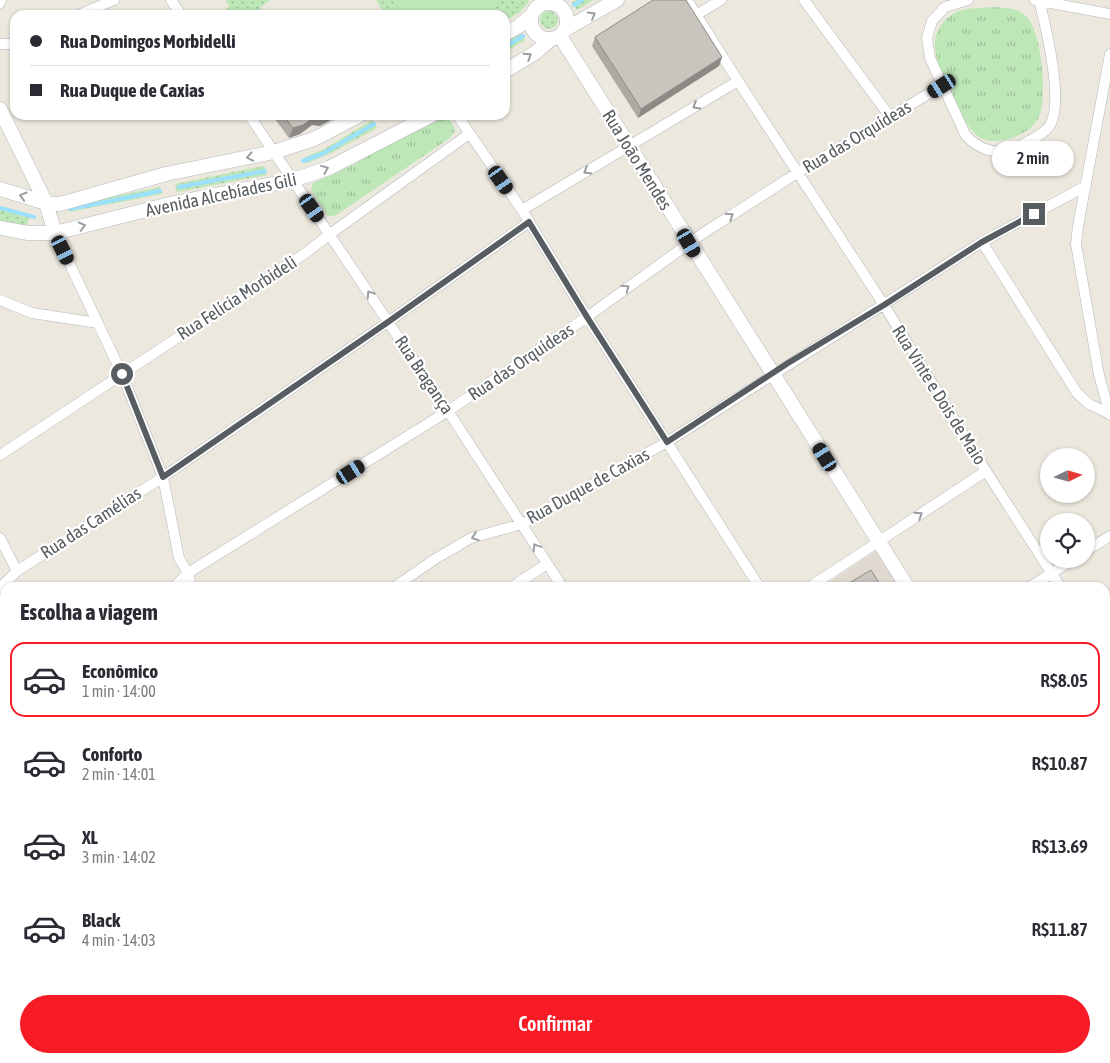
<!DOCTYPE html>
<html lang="pt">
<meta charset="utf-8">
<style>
body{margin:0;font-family:"Asap Condensed",sans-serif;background:#f2f2f3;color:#2b2b33;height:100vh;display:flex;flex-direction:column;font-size:19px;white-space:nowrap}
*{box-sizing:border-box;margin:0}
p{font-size:16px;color:#7c7c81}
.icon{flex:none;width:28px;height:28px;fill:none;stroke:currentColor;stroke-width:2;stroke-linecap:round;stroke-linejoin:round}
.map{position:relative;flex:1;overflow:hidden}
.sheet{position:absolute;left:0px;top:582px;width:1110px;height:481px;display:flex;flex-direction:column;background:#fff;border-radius:15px 15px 0 0;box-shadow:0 1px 4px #0004}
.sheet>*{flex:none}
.banner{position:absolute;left:10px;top:10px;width:500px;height:110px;border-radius:15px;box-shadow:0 1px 4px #0004;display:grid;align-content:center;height:110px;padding:0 20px;background:#fff}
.needle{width:32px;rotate:85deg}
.buttons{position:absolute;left:1040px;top:448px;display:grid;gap:10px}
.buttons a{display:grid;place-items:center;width:55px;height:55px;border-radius:50%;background:#fff;box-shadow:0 1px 4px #0004;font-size:25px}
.end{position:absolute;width:22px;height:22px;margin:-11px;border:6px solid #585d61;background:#fff;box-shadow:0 0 0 2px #fff}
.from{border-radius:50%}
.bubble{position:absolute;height:35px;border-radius:18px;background:#fff;box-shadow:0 1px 4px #0004;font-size:16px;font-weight:600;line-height:35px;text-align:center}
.car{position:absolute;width:15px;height:30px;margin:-15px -8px;border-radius:6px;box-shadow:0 0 4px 1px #0007;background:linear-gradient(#222 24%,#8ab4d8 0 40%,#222 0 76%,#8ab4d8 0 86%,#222 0)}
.banner b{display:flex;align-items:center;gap:18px;height:48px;font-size:19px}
.banner b+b{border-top:1px solid #e1e1e2}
.banner i{width:12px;height:12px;background:#2b2b33}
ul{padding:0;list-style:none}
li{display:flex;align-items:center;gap:15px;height:75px;margin:0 10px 8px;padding:0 10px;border:2px solid transparent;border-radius:15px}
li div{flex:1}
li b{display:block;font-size:19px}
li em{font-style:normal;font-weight:600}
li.selected{border-color:#f61b25}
li>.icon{width:45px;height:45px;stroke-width:1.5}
h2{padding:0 20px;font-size:22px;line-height:60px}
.action{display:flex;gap:10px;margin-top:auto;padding:10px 20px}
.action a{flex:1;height:58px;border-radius:30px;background:#f61b25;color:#fff;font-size:20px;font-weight:600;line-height:58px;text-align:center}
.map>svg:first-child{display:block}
.education{fill:#dfd9cf}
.grass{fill:url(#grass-dots)}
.park{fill:url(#park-tufts)}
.pitch{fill:#bee7b8}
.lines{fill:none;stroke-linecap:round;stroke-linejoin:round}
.stream{stroke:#9ce0ff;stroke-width:4}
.street-casing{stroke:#b2b7bb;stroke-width:11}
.secondary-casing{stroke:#b3b8bd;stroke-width:15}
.street{stroke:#fff;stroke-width:10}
.secondary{stroke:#fff;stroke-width:14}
.wall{fill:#ada9a3}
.shaded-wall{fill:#8d8a85}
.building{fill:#c9c5be;stroke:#8d8a85}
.oneway{stroke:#9b9ea0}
.route{stroke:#585d61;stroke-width:6}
.labels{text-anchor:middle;stroke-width:4.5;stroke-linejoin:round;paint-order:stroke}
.street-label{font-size:18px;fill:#585d61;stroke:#fff}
</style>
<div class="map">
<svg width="1110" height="1063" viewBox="0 0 1110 1063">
<defs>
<pattern id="grass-dots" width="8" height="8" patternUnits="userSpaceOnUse" patternTransform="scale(1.25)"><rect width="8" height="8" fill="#bee7b8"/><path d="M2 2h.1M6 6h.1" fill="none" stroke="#9dbe99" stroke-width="1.8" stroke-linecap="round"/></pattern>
<pattern id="park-tufts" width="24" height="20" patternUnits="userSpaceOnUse" patternTransform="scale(1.25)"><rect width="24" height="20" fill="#bee7b8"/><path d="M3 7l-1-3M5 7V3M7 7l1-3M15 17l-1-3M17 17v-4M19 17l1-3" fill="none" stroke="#9dbe99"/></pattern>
</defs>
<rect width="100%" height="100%" fill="#ede8de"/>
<path class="education" d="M876,551L899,587L820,588Z"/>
<path class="grass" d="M226,0H271L260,7L265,15H218L229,7Z
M376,0H528L529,2L519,13L505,21V15H385Z
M576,0H593L577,10L572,2Z
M540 20a9 9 0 1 1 18 0a9 9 0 1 1-18 0Z
M520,32L525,40L505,53V41Z
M372,120L377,128L333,152L305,164L302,159L326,148Z
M264,166L267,175L177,192L175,184Z
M160,187L162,194L69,212L67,206Z
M0,206L27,215L29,218L25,229L0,224Z"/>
<path class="park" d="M994,7C1005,8 1018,8 1026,16C1042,30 1048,101 1038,119C1028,134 1010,141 992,141C984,141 975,135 970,128C958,113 932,61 935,41C936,32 942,21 950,16C961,7 980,8 994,7Z
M436,115H446L454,126L455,131L450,138L335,216H328L311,189L313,183L353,165Z
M793,1059H887L881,1063H796Z"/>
<path class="pitch" d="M395,0H495L496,11L493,15H395Z"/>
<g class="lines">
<path class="stream" d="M574,5L582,0
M505,47L523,36
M303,161L322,154L374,124
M179,187L265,171
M0,208L34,217
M70,209L160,191"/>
<g class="street-casing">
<path id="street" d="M171,0L181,15
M687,0L738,81L884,305L986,471L1061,588
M804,0L891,118
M968,0L945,7L932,21L927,38L930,58L966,136C979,149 996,156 1015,148C1025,143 1044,135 1050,125C1064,102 1046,27 1039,0
M1035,0L1110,14
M0,3L1,0
M78,15L114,0
M696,15L721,0
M0,44H9L15,42
M1110,54L1078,226L1076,244L1099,375L1110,415
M249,115L448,411L563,588
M457,115L522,210L587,317L760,588
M522,210L738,81
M55,233L122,374L163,477L179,558L188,573L191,588
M982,242L1077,393L1089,404L1108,413
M0,300L32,313L98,323
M0,455L307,252L330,234L469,134
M0,538L17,571
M1086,551L1110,536
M0,588L17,571L163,477L388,322L529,222
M173,588L188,573L448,411L587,317L702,234L797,173L943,85
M393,588L435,559L471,538L522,524L667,442L982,242L1086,186
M510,588L547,564
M808,588L986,471
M1028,588L1074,559
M1105,656L1110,664
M1105,684L1110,681
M0,734L5,728
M0,791L5,793
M1105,907L1110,904
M0,929L5,921
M0,986L5,1013
M1105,1008L1110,1004
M13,1059L14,1063
M346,1059L349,1063
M587,1059L589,1063
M879,1059L881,1063
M128,1063L129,1059
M278,1063L280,1059
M540,1063L547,1059
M763,1063L770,1059
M892,1063L898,1059
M1044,1063L1049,1059"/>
</g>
<g class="secondary-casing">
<path id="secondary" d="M531 21a18 18 0 1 1 36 0a18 18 0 1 1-36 0Z
M566,29L617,0
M505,34L519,26L531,16
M560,36L908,588
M505,71L535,53L550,40
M0,109L46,203L55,233
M0,189L46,203L60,204L166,174L274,152L314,139L360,115
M0,228L28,233H55L174,203L293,180L329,168L432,115
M1105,870L1110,876"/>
</g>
<use href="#street" class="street"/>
<use href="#secondary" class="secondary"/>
</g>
<path class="wall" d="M595,37L722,57L719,66L638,118L592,46Z
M272,115H339L338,116L320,126L312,125L300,134L289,138Z
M1105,815L1110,850L1105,854Z"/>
<path class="shaded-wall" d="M722,57L719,66L638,118L641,109Z
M326,115H339L338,116L320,126L312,125L300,134L289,138L293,128L316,116Z
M1110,843V850L1105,854L1108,844Z
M982,1059L981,1063H975Z"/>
<path class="building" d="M653,0H686L722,57L641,109L595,37Z
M283,115H326L324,116H316L303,125L293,128Z
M871,570L882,588H841Z
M1110,811V843L1108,844L1105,840V815Z
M774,1059H794L796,1063H767Z
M918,1059H982L975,1063H916L915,1061Z"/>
<defs><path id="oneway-chevron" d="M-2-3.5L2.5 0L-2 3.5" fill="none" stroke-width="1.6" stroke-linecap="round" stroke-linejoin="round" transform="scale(1.25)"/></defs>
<g class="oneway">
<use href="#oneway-chevron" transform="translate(592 15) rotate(-30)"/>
<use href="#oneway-chevron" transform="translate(528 56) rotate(-33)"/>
<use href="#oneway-chevron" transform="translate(696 106) rotate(149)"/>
<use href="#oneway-chevron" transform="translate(250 157) rotate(169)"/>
<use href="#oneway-chevron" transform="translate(325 169) rotate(-22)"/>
<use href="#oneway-chevron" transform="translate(587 171) rotate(149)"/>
<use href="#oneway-chevron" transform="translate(23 196) rotate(-163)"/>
<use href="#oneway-chevron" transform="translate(730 216) rotate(-33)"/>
<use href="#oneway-chevron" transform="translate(82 226) rotate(-14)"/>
<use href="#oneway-chevron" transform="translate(626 288) rotate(-36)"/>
<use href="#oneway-chevron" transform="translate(370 294) rotate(-123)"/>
<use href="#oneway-chevron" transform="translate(919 515) rotate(-33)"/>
<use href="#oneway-chevron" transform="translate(475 537) rotate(161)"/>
<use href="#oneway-chevron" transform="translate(536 547) rotate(-121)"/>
</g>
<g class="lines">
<path class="route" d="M122,374L163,477L388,322L529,222L587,317L667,442L788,363L884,305L982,242L1034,214"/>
</g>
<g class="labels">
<g class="street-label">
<text transform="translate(857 137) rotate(-31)" y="6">Rua das Orquídeas</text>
<text transform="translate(637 160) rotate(58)" y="6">Rua João Mendes</text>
<text transform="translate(221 195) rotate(-12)" y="6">Avenida Alcebíades Gili</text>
<text transform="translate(237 298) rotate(-33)" y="6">Rua Felícia Morbideli</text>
<text transform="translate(521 362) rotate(-34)" y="6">Rua das Orquídeas</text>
<text transform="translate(424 375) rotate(56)" y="6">Rua Bragança</text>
<text transform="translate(939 395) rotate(58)" y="6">Rua Vinte e Dois de Maio</text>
<text transform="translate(588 486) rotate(-29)" y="6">Rua Duque de Caxias</text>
<text transform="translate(91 523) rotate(-33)" y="6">Rua das Camélias</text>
</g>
</g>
</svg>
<div class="buttons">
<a><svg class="needle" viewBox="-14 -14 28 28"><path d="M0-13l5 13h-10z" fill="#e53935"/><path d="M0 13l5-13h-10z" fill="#7c7c81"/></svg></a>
<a><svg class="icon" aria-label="locate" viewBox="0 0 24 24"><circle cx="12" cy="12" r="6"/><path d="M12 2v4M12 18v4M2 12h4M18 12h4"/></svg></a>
</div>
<i class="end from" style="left:122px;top:374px"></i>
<i class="end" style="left:1034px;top:214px"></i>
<div class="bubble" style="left:992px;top:141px;width:82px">2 min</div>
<i class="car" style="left:942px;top:86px;rotate:238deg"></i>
<i class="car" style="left:501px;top:180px;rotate:145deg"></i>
<i class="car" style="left:312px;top:208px;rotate:145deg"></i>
<i class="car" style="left:689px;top:243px;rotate:150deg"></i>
<i class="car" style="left:63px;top:250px;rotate:154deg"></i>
<i class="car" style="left:825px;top:457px;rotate:328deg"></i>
<i class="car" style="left:351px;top:472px;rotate:58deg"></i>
<div class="banner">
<b><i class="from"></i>Rua Domingos Morbidelli</b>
<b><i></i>Rua Duque de Caxias</b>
</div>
<section class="sheet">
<h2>Escolha a viagem</h2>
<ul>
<li class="selected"><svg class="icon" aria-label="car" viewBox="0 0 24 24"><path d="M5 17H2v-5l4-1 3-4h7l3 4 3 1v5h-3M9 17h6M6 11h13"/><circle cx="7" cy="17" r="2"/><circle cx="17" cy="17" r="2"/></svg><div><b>Econômico</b><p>1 min · 14:00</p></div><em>R$8.05</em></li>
<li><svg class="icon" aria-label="car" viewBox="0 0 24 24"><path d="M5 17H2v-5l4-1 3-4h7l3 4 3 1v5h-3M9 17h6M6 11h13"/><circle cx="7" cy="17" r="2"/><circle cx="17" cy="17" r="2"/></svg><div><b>Conforto</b><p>2 min · 14:01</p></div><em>R$10.87</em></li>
<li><svg class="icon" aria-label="car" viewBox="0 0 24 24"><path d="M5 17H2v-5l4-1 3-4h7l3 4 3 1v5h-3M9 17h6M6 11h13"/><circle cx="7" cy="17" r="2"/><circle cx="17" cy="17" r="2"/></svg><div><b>XL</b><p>3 min · 14:02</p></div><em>R$13.69</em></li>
<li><svg class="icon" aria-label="car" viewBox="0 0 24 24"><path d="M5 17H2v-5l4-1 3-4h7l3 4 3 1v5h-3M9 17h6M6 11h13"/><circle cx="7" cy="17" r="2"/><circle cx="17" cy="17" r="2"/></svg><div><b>Black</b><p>4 min · 14:03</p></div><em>R$11.87</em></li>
</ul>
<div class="action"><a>Confirmar</a></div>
</section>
</div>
